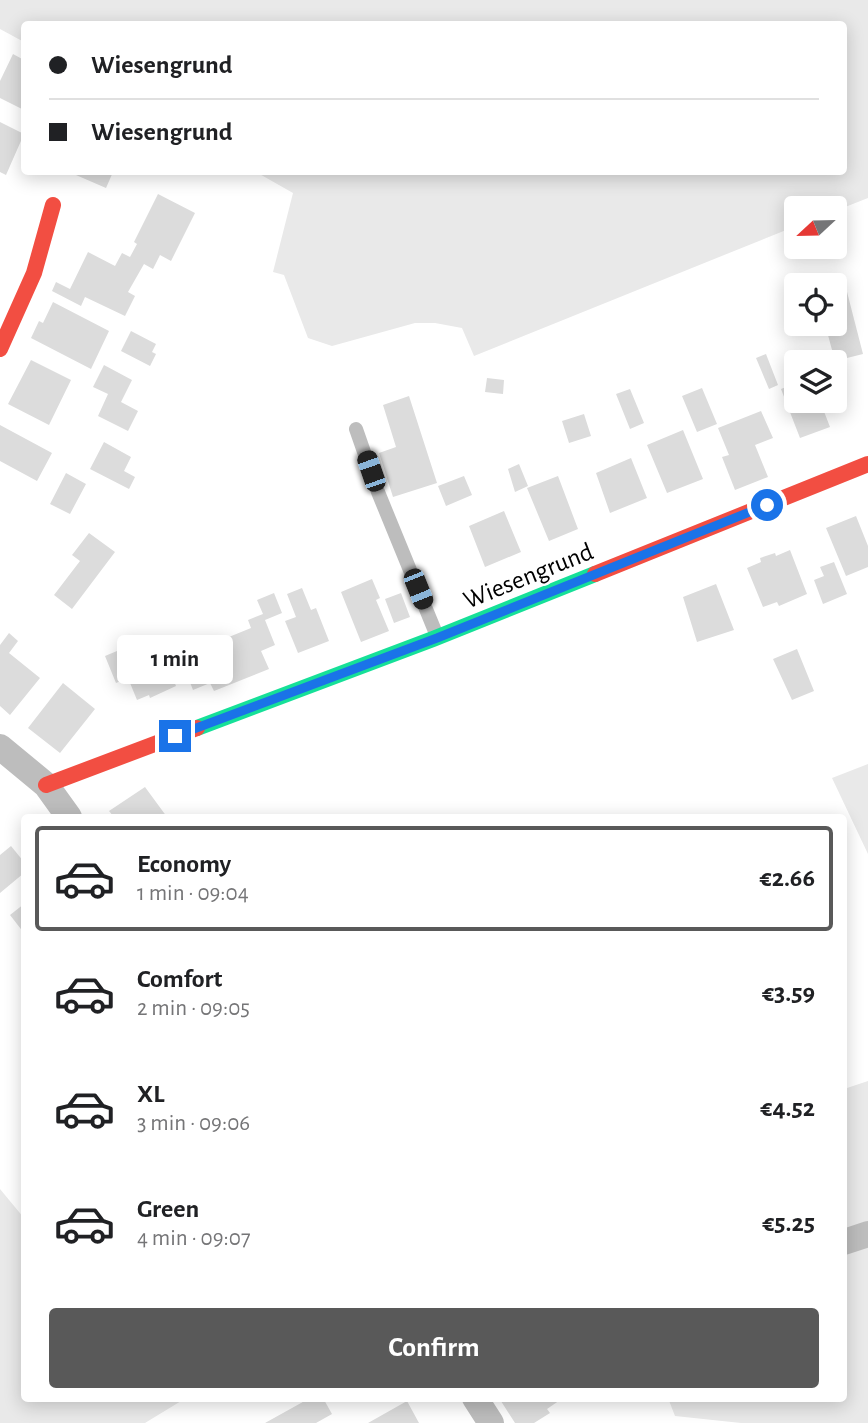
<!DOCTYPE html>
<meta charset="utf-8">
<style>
body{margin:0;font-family:"Alegreya Sans",sans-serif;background:#f6f6f6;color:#202124;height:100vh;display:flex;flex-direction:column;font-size:26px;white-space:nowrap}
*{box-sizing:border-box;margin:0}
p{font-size:23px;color:#757577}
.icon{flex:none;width:38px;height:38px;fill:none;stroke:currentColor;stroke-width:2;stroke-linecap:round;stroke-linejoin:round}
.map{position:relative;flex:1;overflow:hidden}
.side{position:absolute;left:21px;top:814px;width:826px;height:588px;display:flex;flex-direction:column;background:#fff;border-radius:7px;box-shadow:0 4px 18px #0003}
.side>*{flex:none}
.guide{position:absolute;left:21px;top:21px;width:826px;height:154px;border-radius:7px;box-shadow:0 4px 18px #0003;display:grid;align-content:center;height:154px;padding:0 28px;background:#fff}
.needle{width:46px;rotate:248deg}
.tools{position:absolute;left:784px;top:196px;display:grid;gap:14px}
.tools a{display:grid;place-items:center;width:63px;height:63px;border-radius:7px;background:#fff;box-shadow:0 4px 18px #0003;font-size:35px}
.end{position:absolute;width:32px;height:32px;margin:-16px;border:9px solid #1a73e8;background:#fff;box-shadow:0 0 0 4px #fff}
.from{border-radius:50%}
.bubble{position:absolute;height:49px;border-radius:7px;background:#fff;box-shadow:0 4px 18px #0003;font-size:23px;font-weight:600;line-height:49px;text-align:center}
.car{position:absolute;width:21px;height:42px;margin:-21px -10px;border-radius:9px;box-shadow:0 0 5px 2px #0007;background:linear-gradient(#222 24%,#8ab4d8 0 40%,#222 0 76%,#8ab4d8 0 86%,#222 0)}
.guide b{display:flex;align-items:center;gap:24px;height:66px;font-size:26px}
.guide b+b{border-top:2px solid #e0e0e0}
.guide i{width:18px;height:18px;background:#202124}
ul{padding:12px 0 0;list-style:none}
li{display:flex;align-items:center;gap:21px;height:105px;margin:0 14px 10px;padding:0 14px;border:4px solid transparent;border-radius:7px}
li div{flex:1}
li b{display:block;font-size:26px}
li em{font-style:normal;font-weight:600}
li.on{border-color:#595959}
li>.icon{width:63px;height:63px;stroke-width:1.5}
.cta{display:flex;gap:14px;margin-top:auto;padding:14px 28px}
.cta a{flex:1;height:80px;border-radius:7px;background:#595959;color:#fff;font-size:28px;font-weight:600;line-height:80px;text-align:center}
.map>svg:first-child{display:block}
.green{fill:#e9e9e9}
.building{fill:#dcdcdc}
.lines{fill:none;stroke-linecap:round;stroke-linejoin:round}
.lane{stroke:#bdbdbd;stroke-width:14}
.street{stroke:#bdbdbd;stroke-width:26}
.fast{stroke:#16e098;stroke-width:16}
.jam{stroke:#f24e42;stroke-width:16}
.route{stroke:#1a73e8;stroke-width:9}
.labels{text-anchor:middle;stroke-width:5;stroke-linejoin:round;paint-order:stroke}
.street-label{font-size:26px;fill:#000;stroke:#fff}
</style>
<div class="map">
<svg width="868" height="1423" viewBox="0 0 868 1423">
<rect width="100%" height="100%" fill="#fff"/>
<path class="green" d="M0,0H868V198L835,211V208H796V226L474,356L462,328L435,323H415L332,346L308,338L284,275L273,272L293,193L256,172H844V24H24V42L0,29Z
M868,764V854L832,778Z
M868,1081V1221L844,1230V1089Z
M0,1189L24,1218V1398H186L145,1423H0Z
M868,1247V1423H741L675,1416L668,1398H844V1255Z"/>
<path class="building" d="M13,54L24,60V110L0,98V81Z
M0,122L24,134L6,175L0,172Z
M69,172H113L106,188Z
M158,194L195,213L171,261L160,255L153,269L144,264L128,292L135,296L125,316L85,297L81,306L52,291L56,282L70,289L88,252L115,266L122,253L130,257L137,244L134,242Z
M846,288L863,354L835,361L825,324H835V291Z
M53,302L109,331L91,369L31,338L39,321L43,323Z
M131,331L156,344L152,352L156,354L150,366L121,351Z
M766,354L778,385L769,389L756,358Z
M31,360L71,380L49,425L8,404Z
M104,365L132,380L121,402L138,411L128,431L98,416L108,394L93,387Z
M487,378L504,380L503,394L485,392Z
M796,383V401H820L830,427L800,438L781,389Z
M702,388L717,424L697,432L682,396Z
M630,389L644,423L630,429L616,394Z
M409,396L437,483L393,497L379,453L396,447L383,405Z
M761,411L773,438L755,445L768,477L735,490L722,457L729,455L718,428Z
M584,414L591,436L569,443L562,421Z
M0,425L52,453L37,481L0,461Z
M683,430L703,479L667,493L647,445Z
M104,442L131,457L124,471L135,477L129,489L90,469Z
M631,458L647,498L610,513L596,473Z
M519,464L528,486L515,492L508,469Z
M66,473L86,484L70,514L50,504Z
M464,476L472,495L446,506L438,486Z
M558,476L578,529L549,541L527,488Z
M504,511L521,552L485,567L469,526Z
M856,516L868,546V567L846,576L826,528Z
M89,533L115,552L72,609L54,595L80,561L72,555Z
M790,550L807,594L779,606L777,602L763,607L747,568L761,562L760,558L775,553L776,556Z
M834,562L847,594L823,604L814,580L824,576L820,567Z
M372,579L380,598L376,600L389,631L361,642L341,592Z
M716,584L734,630L697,642L683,597Z
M302,588L311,610L316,608L329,641L298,653L285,621L296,617L287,594Z
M274,593L282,613L265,620L275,645L261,651L269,669L214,691L210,683L193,690L182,662L199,655L197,650L251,628L248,620L263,614L257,600Z
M401,593L410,617L394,623L385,599Z
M9,633L18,641L9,653L40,678L10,715L0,706V645Z
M797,649L814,691L792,700L773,659Z
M161,650L176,686L150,698L149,695L137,700L128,678L116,683L105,656L117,651L123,666Z
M63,683L95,709L60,753L28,728Z
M145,787L167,817H114L109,811Z
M11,846L24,862V873L0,893V855Z
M24,904V933L10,915Z
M310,1398H323L332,1414L316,1423H265Z
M499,1398H563L547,1409L550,1413L534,1423H515Z
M407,1401L419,1423H368Z"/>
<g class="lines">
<path class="lane" d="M356,429L378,492L437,636"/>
<path class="street" d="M0,747L46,785L69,817
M844,1242L868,1234
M475,1398L491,1423"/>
<path class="fast" d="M197,728L433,639L595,574"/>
<path class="jam" d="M0,349L34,273L53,205
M595,574L868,464
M46,785L197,728"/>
</g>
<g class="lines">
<path class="route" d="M175,736L437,638L767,505"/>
</g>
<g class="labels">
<g class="street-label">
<text transform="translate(528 575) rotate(-22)" y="9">Wiesengrund</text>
</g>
</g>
</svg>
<div class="tools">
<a><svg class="needle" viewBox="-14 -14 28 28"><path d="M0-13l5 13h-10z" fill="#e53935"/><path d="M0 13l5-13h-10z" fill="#757577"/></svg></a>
<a><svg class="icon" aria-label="locate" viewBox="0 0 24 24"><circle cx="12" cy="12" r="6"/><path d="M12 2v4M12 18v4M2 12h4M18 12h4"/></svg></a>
<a><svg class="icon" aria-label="layers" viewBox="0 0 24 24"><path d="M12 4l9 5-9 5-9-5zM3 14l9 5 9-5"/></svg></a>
</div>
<i class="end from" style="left:767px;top:505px"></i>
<i class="end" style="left:175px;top:736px"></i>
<div class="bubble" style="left:117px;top:635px;width:116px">1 min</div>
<i class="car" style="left:371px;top:471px;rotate:341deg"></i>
<i class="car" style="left:418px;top:589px;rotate:158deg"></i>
<div class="guide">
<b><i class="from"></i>Wiesengrund</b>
<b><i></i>Wiesengrund</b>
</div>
<section class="side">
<ul>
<li class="on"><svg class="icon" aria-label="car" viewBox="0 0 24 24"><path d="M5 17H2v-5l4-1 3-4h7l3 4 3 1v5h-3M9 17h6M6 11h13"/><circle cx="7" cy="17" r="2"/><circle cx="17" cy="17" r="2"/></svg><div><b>Economy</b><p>1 min · 09:04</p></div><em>€2.66</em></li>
<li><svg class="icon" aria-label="car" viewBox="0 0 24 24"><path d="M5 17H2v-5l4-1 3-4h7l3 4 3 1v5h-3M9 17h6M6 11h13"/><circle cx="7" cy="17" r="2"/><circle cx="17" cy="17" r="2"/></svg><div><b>Comfort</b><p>2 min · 09:05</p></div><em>€3.59</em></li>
<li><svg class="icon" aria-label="car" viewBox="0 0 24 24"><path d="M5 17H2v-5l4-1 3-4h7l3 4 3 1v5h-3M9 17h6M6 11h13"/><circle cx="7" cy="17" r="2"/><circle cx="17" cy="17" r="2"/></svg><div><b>XL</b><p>3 min · 09:06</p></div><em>€4.52</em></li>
<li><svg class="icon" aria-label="car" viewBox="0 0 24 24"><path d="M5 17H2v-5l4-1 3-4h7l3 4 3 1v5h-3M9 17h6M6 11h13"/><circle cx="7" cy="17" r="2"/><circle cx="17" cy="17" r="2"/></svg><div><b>Green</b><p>4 min · 09:07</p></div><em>€5.25</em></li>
</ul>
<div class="cta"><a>Confirm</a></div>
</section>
</div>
